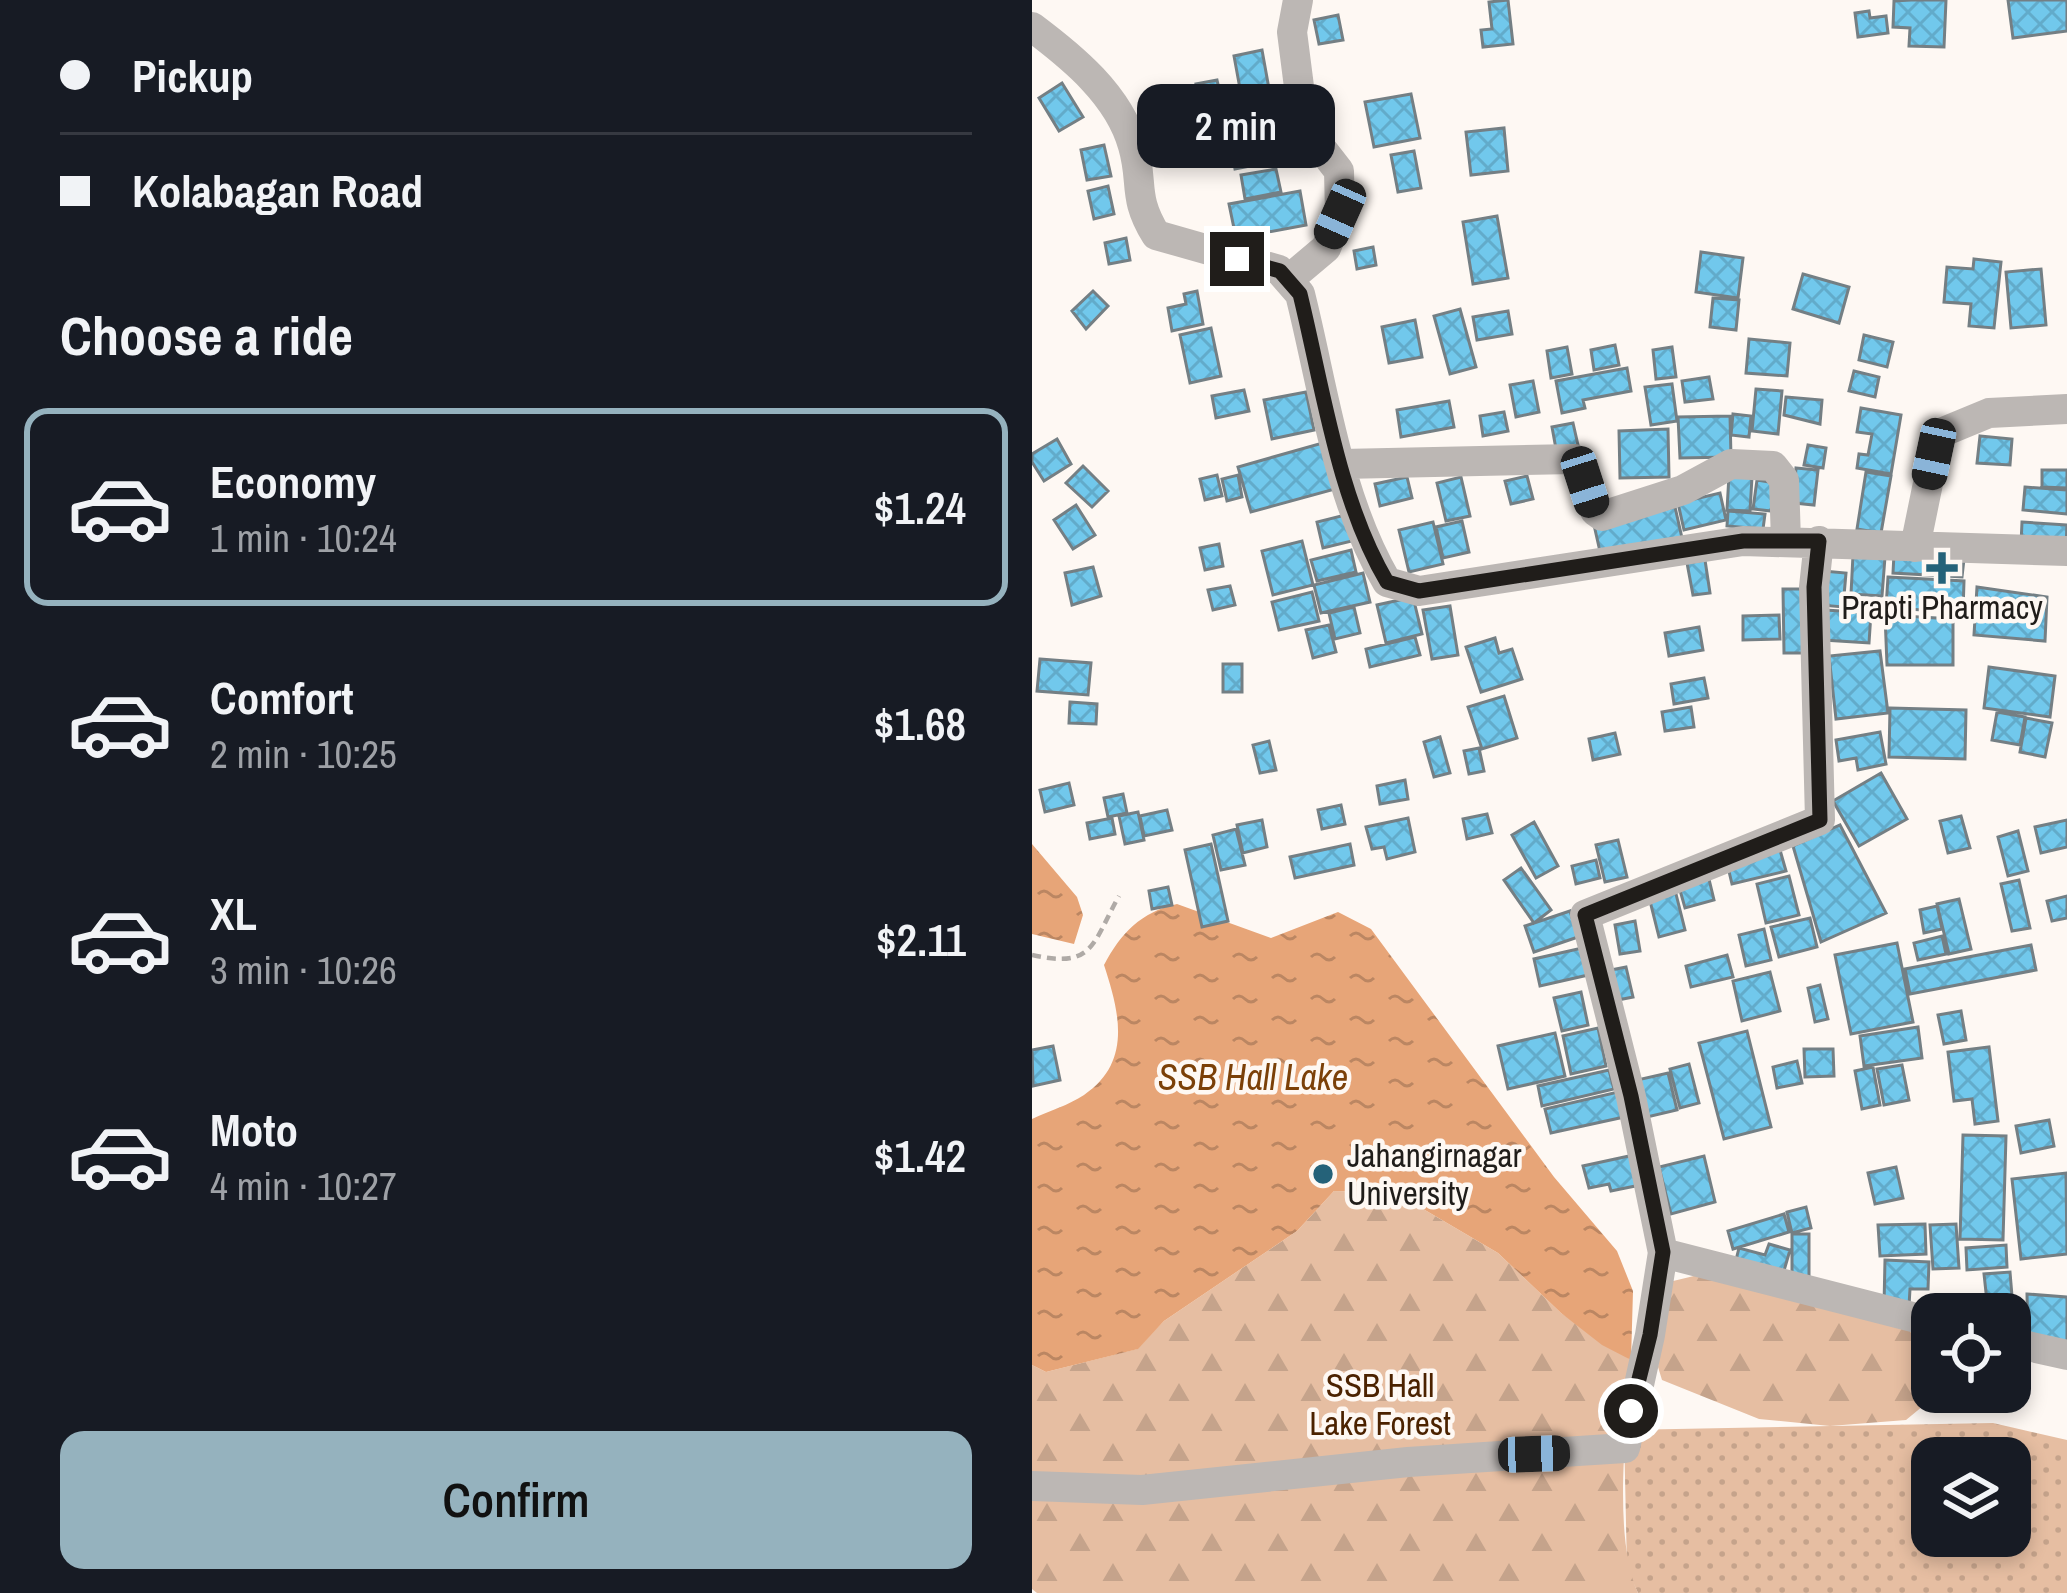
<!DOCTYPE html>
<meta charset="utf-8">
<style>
body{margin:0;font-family:"Archivo Narrow",sans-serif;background:#20242c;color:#f1f3f6;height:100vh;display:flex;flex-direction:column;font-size:45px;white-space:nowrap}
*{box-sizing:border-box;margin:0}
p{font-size:39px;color:#9ea1a6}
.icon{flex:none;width:66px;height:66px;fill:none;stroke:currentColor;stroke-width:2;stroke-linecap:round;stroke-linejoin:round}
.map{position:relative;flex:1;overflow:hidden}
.drawer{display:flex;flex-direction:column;background:#171b24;width:1032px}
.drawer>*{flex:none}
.hud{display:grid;align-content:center;height:264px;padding:0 60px;background:#171b24}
.buttons{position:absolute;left:879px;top:1293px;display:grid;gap:24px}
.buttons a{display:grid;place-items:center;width:120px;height:120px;border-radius:24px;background:#171b24;box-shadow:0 6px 18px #0003;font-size:60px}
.end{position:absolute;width:54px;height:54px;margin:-27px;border:15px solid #201d1a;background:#fff;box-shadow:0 0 0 6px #fff}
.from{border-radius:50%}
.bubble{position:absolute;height:84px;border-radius:24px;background:#171b24;box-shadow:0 6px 18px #0003;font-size:39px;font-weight:600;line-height:84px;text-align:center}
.car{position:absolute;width:36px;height:72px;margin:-36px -18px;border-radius:15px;box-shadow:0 0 9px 3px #0007;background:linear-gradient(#222 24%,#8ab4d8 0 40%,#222 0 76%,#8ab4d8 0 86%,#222 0)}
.hud b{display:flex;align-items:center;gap:42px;height:114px;font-size:45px}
.hud b+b{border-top:3px solid #363941}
.hud i{width:30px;height:30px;background:#f1f3f6}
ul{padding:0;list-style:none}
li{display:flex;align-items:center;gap:36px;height:198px;margin:0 24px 18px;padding:0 36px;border:6px solid transparent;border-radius:24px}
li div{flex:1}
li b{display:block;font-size:45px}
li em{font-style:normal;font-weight:600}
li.on{border-color:#95b2be}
li>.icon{width:108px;height:108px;stroke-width:1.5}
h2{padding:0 60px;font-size:54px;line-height:144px}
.button{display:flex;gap:24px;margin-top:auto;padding:24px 60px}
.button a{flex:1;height:138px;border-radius:24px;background:#95b2be;color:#111;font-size:48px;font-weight:600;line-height:138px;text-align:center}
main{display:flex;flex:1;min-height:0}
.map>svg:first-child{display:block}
.green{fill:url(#green-dots);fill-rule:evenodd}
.forest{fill:url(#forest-firs)}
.water{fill:url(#water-ripples)}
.building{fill:url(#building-cross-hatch);stroke:#747f84;stroke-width:3}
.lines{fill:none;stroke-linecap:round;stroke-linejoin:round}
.path{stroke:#afaaa6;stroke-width:4.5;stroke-dasharray:9 6;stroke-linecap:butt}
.minor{stroke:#bcb7b4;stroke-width:30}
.route{stroke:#201d1a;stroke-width:15}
.poi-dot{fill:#256279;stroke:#fef8f3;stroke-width:4.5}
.labels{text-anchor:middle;stroke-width:9;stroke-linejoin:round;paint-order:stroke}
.poi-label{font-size:33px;fill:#201d1a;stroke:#fef8f3}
.park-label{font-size:33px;fill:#4b2200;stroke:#fef8f3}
.water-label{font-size:36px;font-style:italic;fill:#7b4008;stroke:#fef8f3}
</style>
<main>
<section class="drawer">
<div class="hud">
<b><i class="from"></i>Pickup</b>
<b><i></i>Kolabagan Road</b>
</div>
<h2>Choose a ride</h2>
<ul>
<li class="on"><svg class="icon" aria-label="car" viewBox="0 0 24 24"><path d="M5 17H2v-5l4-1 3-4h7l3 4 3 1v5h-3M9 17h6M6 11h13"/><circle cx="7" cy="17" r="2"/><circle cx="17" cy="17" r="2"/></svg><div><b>Economy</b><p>1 min · 10:24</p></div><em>$1.24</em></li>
<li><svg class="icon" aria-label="car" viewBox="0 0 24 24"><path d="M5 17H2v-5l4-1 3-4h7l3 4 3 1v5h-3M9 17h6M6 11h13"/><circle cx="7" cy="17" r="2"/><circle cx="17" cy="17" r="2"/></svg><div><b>Comfort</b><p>2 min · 10:25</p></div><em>$1.68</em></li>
<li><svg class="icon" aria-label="car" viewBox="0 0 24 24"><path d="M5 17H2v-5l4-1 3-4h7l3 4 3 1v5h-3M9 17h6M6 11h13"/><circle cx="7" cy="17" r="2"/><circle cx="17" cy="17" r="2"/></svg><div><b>XL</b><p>3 min · 10:26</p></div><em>$2.11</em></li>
<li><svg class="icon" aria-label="car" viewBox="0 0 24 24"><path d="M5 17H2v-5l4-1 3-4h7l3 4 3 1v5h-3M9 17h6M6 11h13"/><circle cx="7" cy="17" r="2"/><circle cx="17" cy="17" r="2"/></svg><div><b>Moto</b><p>4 min · 10:27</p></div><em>$1.42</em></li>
</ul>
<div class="button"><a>Confirm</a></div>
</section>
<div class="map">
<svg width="1035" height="1593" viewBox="0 0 1035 1593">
<defs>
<pattern id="green-dots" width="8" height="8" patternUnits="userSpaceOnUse" patternTransform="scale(3)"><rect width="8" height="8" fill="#e6bea2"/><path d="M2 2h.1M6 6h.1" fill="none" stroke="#c5a38b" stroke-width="1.8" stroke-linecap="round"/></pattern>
<pattern id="forest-firs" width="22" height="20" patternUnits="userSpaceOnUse" patternTransform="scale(3)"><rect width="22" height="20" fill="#e6bea2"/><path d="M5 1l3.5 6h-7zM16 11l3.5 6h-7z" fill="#c5a38b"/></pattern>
<pattern id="water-ripples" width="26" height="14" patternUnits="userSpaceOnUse" patternTransform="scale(3)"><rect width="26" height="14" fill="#e7a578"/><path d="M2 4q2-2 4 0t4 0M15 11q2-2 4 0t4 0" fill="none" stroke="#bb8662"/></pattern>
<pattern id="building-cross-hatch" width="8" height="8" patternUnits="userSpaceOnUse" patternTransform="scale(3)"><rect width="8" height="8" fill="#71c8ec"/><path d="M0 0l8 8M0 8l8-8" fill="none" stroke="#62abca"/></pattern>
</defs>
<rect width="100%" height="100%" fill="#fef8f3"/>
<path class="green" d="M961,1423L1035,1440V1593H606L595,1569L592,1430ZM900,1458H978V1536H900Z"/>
<path class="forest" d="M302,1191L364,1193L466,1253L529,1313L599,1360C595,1424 580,1536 606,1593H5L0,1589V1365L14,1372L105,1349L132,1321L265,1231Z
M666,1275L900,1336V1392H908L874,1420L798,1426L727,1419L630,1380L626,1367L637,1282Z"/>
<path class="water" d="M0,844L45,897L51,915L42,944L0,934Z
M145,904L239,938L306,912L339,929L522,1177L585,1251L601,1291L599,1360L570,1345L529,1313L466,1253L364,1193L302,1191L265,1231L132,1321L106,1349L14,1372L0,1365V1119C17,1111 37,1105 52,1095C101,1062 87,1011 72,965C89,933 109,912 145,904Z"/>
<path class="building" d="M476,0L481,44L451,47L449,30L460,29L457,2Z
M879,0H914L912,47L877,46L878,28L861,27L862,1Z
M976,0H1035V31L981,38Z
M837,11L838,18L854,16L856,33L826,37L823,13Z
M306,15L311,40L287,44L282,20Z
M230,50L239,100L211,105L202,56Z
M185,80L189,97L168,101L164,84Z
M30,83L51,117L27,131L7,98Z
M379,94L388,138L342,147L333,102Z
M242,110L249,147L227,152L220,114Z
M220,119L228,164L203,169L195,124Z
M472,128L476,171L439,175L434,132Z
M72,145L79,176L55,180L49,150Z
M382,151L389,188L366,192L359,155Z
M244,169L249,192L213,199L209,175Z
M76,186L82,214L62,219L56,191Z
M268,191L274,225L204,238L197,204Z
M465,216L476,278L441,284L431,222Z
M94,238L98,260L77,264L73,243Z
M341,247L344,265L325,269L322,251Z
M669,252L711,258L706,298L664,292Z
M942,259L969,262L962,328L937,326L939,304L912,302L915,267L941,269Z
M1009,269L1014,325L979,328L974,272Z
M771,274L817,287L807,323L761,309Z
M61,291L76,306L54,329L40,311Z
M165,291L171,324L140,331L136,308L154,304L152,294Z
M681,298L707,300L704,330L678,327Z
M428,309L444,367L418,374L402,316Z
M476,311L480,334L445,340L441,317Z
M383,320L390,357L357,363L350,327Z
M179,328L189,376L158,383L148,335Z
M832,335L861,342L855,367L827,360Z
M717,339L758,343L755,376L714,373Z
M583,345L587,365L562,370L559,350Z
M535,347L540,374L519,378L515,351Z
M640,347L644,377L624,379L621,350Z
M595,368L599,391L551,400L553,408L530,413L524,381Z
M822,371L847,377L843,397L817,391Z
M677,377L681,399L653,402L650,381Z
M501,381L507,412L484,417L478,385Z
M640,384L645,421L619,425L613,387Z
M724,389L750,391L746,434L720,431Z
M212,390L217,411L184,418L180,396Z
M274,392L282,430L240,439L232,400Z
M754,397L790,400L788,424L752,415Z
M417,401L422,427L369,437L365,410Z
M829,408L869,415L859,474L825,468L827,454L836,455L840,434L825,432Z
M472,412L476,431L451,436L448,416Z
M701,414L719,416L717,437L699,435Z
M698,416L699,457L648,458L646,417Z
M541,423L546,445L524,449L520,427Z
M636,429L637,477L588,478L587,431Z
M948,436L980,439L978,465L945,463Z
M25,439L39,464L12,481L0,462V454Z
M301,440L314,486L219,512L206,467Z
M776,445L794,448L791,468L772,465Z
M51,466L76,491L60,507L34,483Z
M764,468L786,470L782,505L761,503Z
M1010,470H1035V488L1010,487Z
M834,472L859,476L849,533L825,529Z
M185,475L190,496L173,500L168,479Z
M206,475L210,497L195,501L190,479Z
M697,475L720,477L718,511L695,510Z
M495,476L501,499L479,504L473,481Z
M375,477L380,498L348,506L343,484Z
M429,477L438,516L414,521L405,483Z
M725,480L743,483L739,511L721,509Z
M993,487L1035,490V514L991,510Z
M688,493L694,520L652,530L646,503Z
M44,505L63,535L41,549L22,520Z
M643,507L650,538L569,556L562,525Z
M696,511L733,514L731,529L695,526Z
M313,515L320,541L291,548L285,522Z
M430,521L437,552L411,558L404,527Z
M401,522L411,564L377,572L367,530Z
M990,522L1035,525L1034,547L989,544Z
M270,541L281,585L241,595L230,551Z
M187,544L191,566L173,570L168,548Z
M319,550L324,572L285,581L279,560Z
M862,554L932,559L930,577L861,573Z
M821,555L853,557L850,596L819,594Z
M673,560L678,593L661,595L655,563Z
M61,567L69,596L40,605L33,573Z
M791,571L814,573L811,607L788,605Z
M331,573L338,602L289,613L282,585Z
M856,577L932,581L931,612L854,608Z
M198,586L203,605L181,610L176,590Z
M945,587L1015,597L1013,641L942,635Z
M751,589H779L780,653H752Z
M280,592L287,621L247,630L240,602Z
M381,597L390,634L354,643L345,605Z
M418,606L426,655L400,659L391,610Z
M322,607L328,633L303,639L297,613Z
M793,610L839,613L837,643L792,640Z
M747,615L748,639L711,640V616Z
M853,615L921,619V665H855Z
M297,625L304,652L281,658L274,630Z
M667,627L671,650L637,656L633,633Z
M383,637L388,655L338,667L334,649Z
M463,638L467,653L480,649L490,679L449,692L434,647Z
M848,651L856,713L804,719L797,656Z
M8,659L59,663L56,695L5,691Z
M191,664H210V692H191Z
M957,667L1023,676L1018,717L952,708Z
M672,678L676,698L642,704L639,684Z
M472,696L485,738L450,749L436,707Z
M38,702L65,704L64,724L37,723Z
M659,707L662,727L633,731L630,712Z
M858,708L934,710L933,759L857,757Z
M965,712L993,717L988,745L960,740Z
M994,718L1020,723L1013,757L988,752Z
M848,732L854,764L826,770L824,758L807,761L804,740Z
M583,733L588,754L561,760L557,739Z
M408,737L418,773L402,777L392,742Z
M237,741L244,770L228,773L221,745Z
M447,748L452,771L437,774L432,751Z
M849,773L875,819L827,846L801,801Z
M373,780L376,799L348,804L345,786Z
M37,783L42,805L13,812L8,790Z
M91,794L95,813L76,817L72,798Z
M309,805L313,824L290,829L286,810Z
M135,810L140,830L112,836L108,816Z
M106,812L112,840L93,844L87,816Z
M455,814L460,833L435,839L431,819Z
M929,816L938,848L916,853L908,821Z
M80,818L83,834L58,839L55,823Z
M376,818L383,852L355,859L352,847L340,849L334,827Z
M230,820L235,847L211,853L205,825Z
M1035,820V847L1009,853L1003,827Z
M502,822L526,866L504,878L480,835Z
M808,825L854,913L789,942L761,846Z
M204,829L213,865L189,870L181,835Z
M986,831L996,871L976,876L966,837Z
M586,840L595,877L573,882L564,845Z
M179,844L196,921L170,927L153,850Z
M318,844L322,865L263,878L258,857Z
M748,850L754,871L700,884L695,863Z
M564,860L568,878L544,884L540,866Z
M489,868L519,910L502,923L472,880Z
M676,875L682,900L653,908L646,883Z
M757,876L767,915L734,923L725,884Z
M987,880L998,928L980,931L969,884Z
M136,887L140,905L120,909L117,891Z
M643,890L653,930L627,937L617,897Z
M1035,896V918L1020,921L1015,901Z
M927,899L939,949L917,954L905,904Z
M905,906L910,929L892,933L888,910Z
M538,911L546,937L502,952L493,926Z
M778,918L785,947L747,957L739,927Z
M603,921L608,951L588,954L583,925Z
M732,929L739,960L714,966L707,935Z
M910,936L914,954L886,960L882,943Z
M865,943L881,1022L819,1034L803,955Z
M999,945L1004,970L878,994L873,969Z
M550,948L556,975L508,986L502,959Z
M695,955L701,977L659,987L654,966Z
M594,967L601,997L581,1001L574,971Z
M738,972L748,1011L710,1021L701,981Z
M788,985L796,1019L783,1022L776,988Z
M549,992L556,1025L530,1031L522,998Z
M929,1011L934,1040L912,1044L906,1015Z
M886,1027L890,1058L832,1066L828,1036Z
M566,1028L574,1066L539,1074L531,1036Z
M715,1031L739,1127L692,1139L667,1043Z
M523,1033L533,1076L476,1089L466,1046Z
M21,1046L28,1080L1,1086L0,1050Z
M957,1047L966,1121L943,1124L940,1099L922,1101L916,1052Z
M772,1049H801L802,1076L773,1077Z
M765,1061L770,1083L745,1088L741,1067Z
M657,1064L667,1103L648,1108L638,1069Z
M870,1065L877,1100L852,1105L845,1069Z
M841,1067L848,1105L830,1109L823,1071Z
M577,1070L582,1089L510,1106L506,1086Z
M636,1073L645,1110L615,1117L605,1080Z
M586,1092L592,1117L519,1133L513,1109Z
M1017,1120L1022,1146L989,1153L984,1126Z
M931,1135L974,1136L971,1240L928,1239Z
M606,1154L613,1184L579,1191L577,1184L557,1188L551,1166Z
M672,1156L683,1202L639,1214L627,1167Z
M864,1167L871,1198L843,1204L836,1173Z
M1034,1173L1035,1254L989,1259L980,1179Z
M774,1207L779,1228L760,1233L755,1212Z
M752,1214L757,1232L701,1249L696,1231Z
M893,1224L894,1254L848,1256L846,1225Z
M924,1224L927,1268L901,1269L898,1225Z
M760,1234H777V1283H760Z
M737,1244L758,1250L749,1281L702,1268L707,1248L733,1255Z
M974,1245L975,1267L935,1270L934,1248Z
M853,1260L897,1262L896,1289H878L877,1306L852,1305Z
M978,1272L981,1308L956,1311L952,1274Z
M995,1294L1035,1297V1349L996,1342Z"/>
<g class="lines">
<path class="path" d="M0,955C62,969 60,944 87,896"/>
<path class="minor" d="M0,27C40,57 87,95 101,146C112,184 100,196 124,235L247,270L268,294C292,390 305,497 355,582L387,591L711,541L1035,551
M256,280L294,248L308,214L307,171L272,126L260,32L266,0
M310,464L542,459L563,511L570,516L651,490L699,464L741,466L752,480L754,541
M787,541L782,587L788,820L553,915L599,1097L631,1253L900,1322
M883,547L902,454L911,432L957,413L1035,409
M978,1342L1035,1355
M0,1486L110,1490L376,1462L593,1448L618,1335L631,1252"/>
</g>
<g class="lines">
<path class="route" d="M205,259L248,271L268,294C291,388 306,499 355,582L387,591L711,541H787L782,587L788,820L553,915L599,1096L631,1252L618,1335L599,1411"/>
</g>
<g class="poi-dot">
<path d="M904 550h12v12h12v12h-12v12h-12v-12h-12v-12h12z"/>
<circle cx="291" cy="1174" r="12"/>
</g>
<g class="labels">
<g class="poi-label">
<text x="910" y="619">Prapti Pharmacy</text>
<text x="315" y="1167" text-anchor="start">Jahangirnagar<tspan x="315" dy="38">University</tspan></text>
</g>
<g class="park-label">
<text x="348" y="1397">SSB Hall<tspan x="348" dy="38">Lake Forest</tspan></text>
</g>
<g class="water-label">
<text x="221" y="1090">SSB Hall Lake</text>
</g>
</g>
</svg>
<div class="buttons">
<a><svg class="icon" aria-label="locate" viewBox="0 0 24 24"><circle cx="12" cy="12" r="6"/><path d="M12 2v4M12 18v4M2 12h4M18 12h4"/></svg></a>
<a><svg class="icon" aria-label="layers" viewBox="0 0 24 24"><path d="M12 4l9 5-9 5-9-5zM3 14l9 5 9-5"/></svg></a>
</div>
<i class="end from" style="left:599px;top:1411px"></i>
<i class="end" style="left:205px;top:259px"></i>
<div class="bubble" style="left:105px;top:84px;width:198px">2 min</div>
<i class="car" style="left:308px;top:214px;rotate:204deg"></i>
<i class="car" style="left:902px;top:454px;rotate:192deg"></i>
<i class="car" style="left:553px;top:482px;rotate:162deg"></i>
<i class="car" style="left:502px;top:1454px;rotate:88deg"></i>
</div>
</main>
